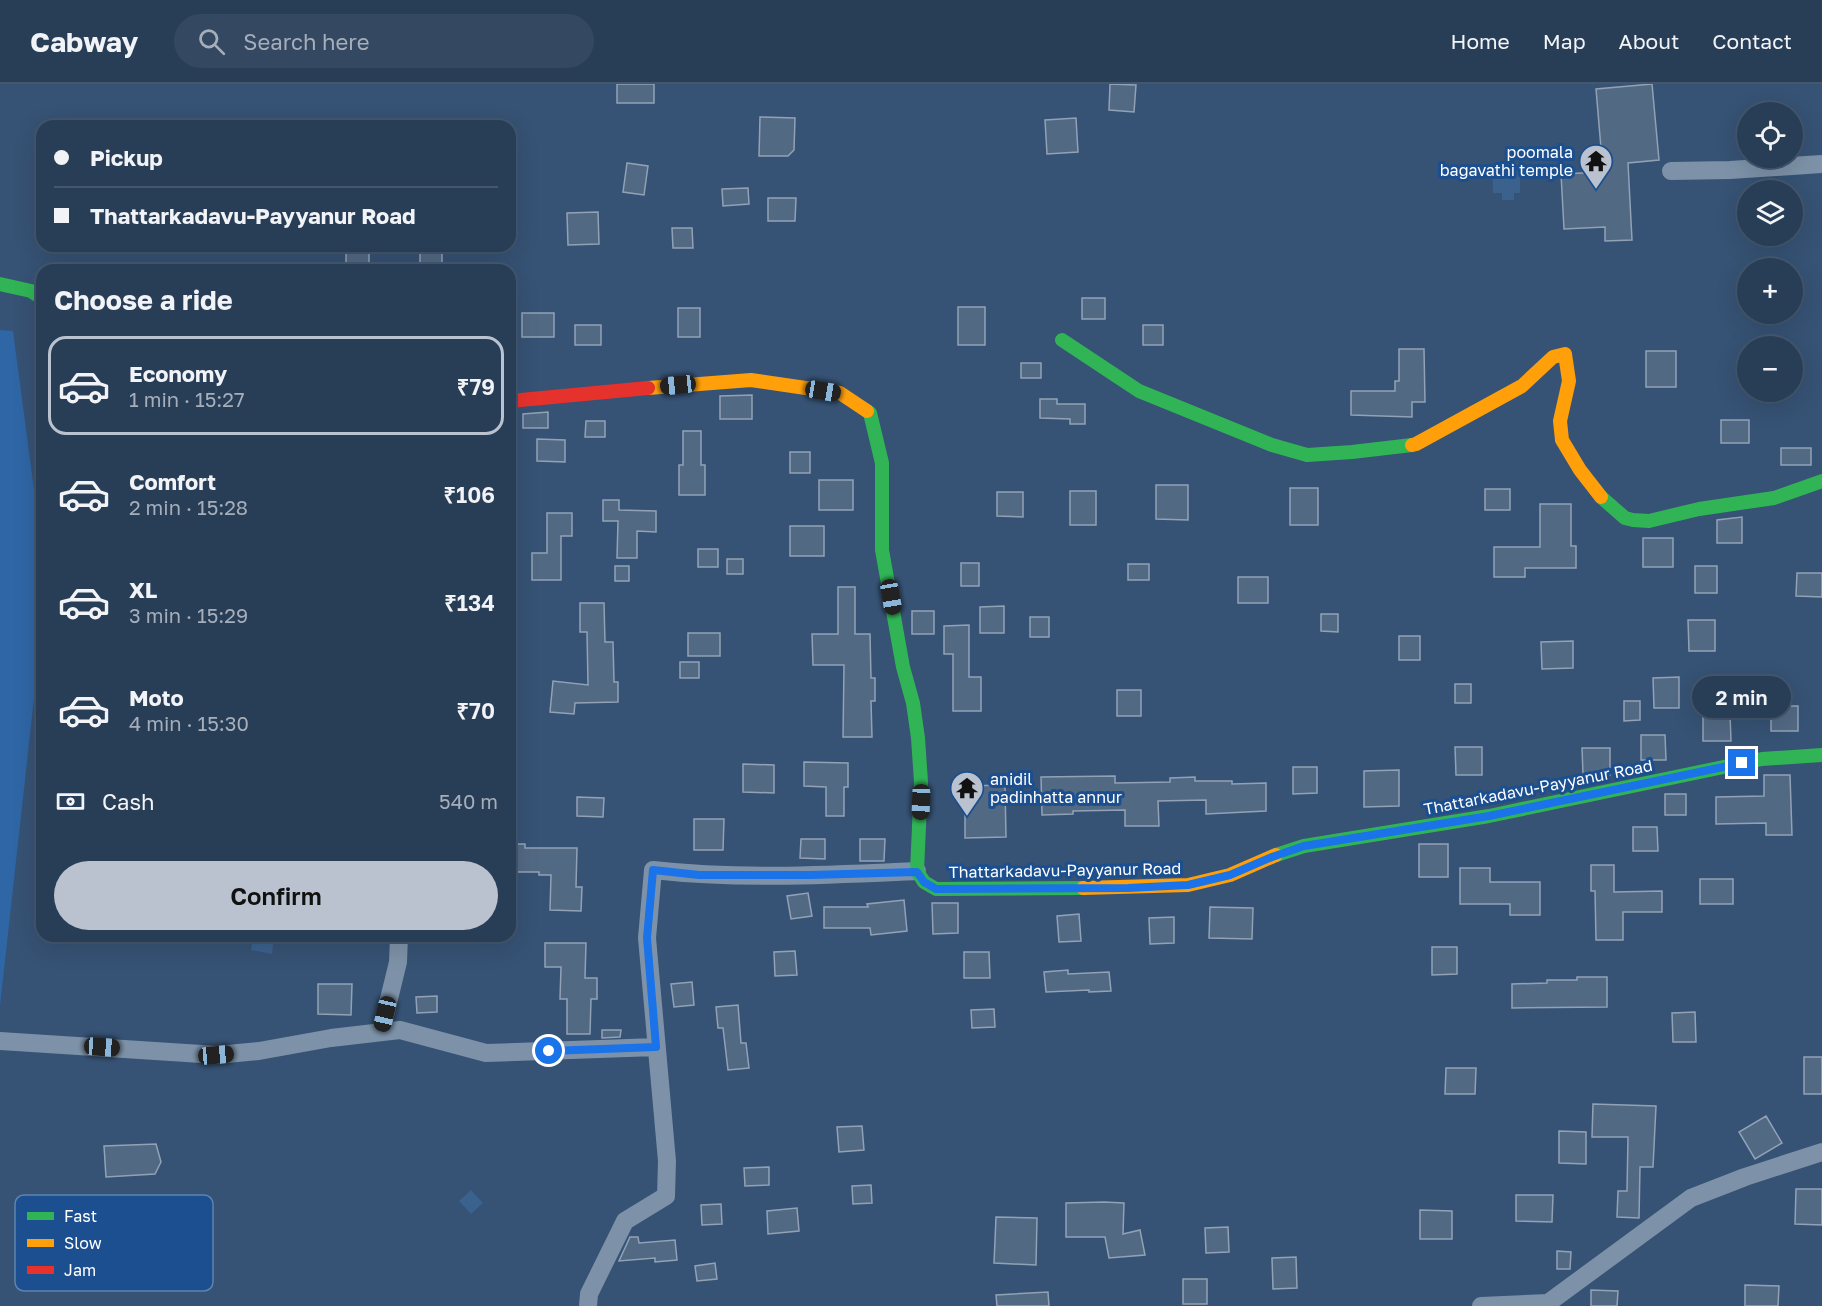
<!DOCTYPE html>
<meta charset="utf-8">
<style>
body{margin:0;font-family:"Golos Text",sans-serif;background:#344961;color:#f1f3f6;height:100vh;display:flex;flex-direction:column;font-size:22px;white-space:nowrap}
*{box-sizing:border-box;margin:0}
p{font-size:20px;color:#a5aeba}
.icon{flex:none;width:33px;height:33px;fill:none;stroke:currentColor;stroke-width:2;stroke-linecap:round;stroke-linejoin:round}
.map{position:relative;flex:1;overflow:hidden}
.panel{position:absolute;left:36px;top:180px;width:480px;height:678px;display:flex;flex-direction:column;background:#283e57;border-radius:18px;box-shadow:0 6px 24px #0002,0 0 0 2px #44576d}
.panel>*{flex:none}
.banner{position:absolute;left:36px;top:36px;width:480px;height:132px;border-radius:18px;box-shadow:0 6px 24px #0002,0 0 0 2px #44576d;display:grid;align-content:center;height:132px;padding:0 18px;background:#283e57}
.controls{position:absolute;left:1737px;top:18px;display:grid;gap:12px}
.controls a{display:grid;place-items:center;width:66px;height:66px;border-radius:50%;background:#283e57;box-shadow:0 6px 24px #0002,0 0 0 2px #44576d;font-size:30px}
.end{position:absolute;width:27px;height:27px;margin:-14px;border:8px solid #1a73e8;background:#fff;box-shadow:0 0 0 3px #fff}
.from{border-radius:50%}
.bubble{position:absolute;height:42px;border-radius:21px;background:#283e57;box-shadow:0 6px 24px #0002,0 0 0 2px #44576d;font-size:20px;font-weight:600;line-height:42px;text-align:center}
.car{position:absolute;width:18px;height:36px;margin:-18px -9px;border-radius:8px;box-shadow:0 0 4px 2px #0007;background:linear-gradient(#222 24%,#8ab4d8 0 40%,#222 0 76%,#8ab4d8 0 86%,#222 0)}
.banner b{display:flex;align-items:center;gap:21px;height:57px;font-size:22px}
.banner b+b{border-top:2px solid #44576d}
.banner i{width:15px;height:15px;background:#f1f3f6}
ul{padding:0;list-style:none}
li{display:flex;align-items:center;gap:18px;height:99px;margin:0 12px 9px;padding:0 6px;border:3px solid transparent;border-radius:18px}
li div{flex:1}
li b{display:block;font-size:22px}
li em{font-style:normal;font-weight:600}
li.active{border-color:#b9c2ce}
li>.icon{width:54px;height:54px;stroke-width:1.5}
h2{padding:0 18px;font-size:27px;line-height:72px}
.pay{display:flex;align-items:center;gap:15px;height:66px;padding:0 18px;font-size:22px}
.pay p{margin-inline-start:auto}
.cta{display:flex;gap:12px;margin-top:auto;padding:12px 18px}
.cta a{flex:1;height:69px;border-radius:36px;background:#b9c2ce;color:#111;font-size:24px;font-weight:600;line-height:69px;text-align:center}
header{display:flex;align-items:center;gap:36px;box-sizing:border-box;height:84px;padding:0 30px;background:#283e57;border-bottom:2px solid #44576d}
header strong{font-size:28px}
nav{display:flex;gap:33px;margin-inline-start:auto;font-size:21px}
.search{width:420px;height:54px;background:#344961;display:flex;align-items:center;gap:15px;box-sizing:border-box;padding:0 21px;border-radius:33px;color:#a5aeba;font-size:22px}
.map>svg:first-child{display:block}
.green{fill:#2f66a5}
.water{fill:#3b618d}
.building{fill:#526984;stroke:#92a2b6;stroke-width:1.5}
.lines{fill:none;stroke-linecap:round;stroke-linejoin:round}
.street{stroke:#7d92a8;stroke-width:18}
.fast{stroke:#30b455;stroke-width:14}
.slow{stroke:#ff9f0a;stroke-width:14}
.jam{stroke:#e5322d;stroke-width:14}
.route{stroke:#1a73e8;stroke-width:8}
.labels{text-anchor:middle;stroke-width:6;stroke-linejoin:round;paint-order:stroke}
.poi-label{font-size:16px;fill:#fff;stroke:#1b4f8f;text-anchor:end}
.street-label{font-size:16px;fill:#fff;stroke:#1b4f8f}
.key{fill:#1b4f8f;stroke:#5f84b1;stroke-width:1.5}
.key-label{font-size:16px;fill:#fff}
</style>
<header>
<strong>Cabway</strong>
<div class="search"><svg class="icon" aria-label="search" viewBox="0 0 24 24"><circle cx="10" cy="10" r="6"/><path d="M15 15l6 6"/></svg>Search here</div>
<nav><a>Home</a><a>Map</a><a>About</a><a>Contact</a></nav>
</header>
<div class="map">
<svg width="1822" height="1222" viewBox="0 0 1822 1222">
<rect width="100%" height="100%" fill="#365274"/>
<path class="green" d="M0,246L13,247L42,466V542L0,922Z"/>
<path class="water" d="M1520,79V109H1514V116H1502V109H1493L1492,80Z
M253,852H274L272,870L251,866Z
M471,1106L483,1119L471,1130L459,1117Z"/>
<path class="building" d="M617,0H654V19H617Z
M1110,0L1136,1L1134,28L1109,26Z
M1652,0L1659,76L1628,79L1632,156L1605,157V143L1564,145L1561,90L1603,88L1596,5Z
M760,33L795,34L794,66L788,72H759Z
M1076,34L1078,68L1047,70L1045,36Z
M627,79L648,82L644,111L623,108Z
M748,104L749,120L723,122L722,105Z
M768,114H796L795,137H768Z
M598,128L599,160L568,161L567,129Z
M672,144H692L693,164H673Z
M346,162H369V180H346Z
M420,168H442V186H420Z
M1082,214H1105V235H1082Z
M958,223H985V261H958Z
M678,224H700V253H678Z
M522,229H554V253H522Z
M575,241H601V261H575Z
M1143,241H1163V261H1143Z
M1399,265H1424L1425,318H1412V333L1351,331V307H1395V297H1399Z
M1646,267H1676V303H1646Z
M1021,279H1041V294H1021Z
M752,311V335H720V312Z
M1040,315H1057V320H1085V340H1070V335L1040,334Z
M548,328V344H523V330Z
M1721,336H1749V359H1721Z
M586,337H605V353H585Z
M683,347H701V381H705V411H679V381H683Z
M537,355L565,356V378L537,377Z
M1781,364H1811V381H1781Z
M790,368H810V389H790Z
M819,396H853V426H819Z
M1156,401H1188V436L1156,435Z
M1290,404H1318V441H1290Z
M1485,405H1510V426H1485Z
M1070,407H1096V441H1070Z
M997,408H1023V433L997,432Z
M603,416H619V426L656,427V448L637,447V474H617L618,437H603Z
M1540,420H1571V462H1576V484H1525V493H1494V463H1540Z
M547,429H572V452H561V496H532V469H547Z
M1742,433V459H1717V436Z
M790,442H824V472H790Z
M1643,454H1673V483H1643Z
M698,465H718V483H698Z
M727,475H743V490H727Z
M961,479H979V502H961Z
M1128,480H1149V496H1128Z
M615,482H629V497H615Z
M1695,482H1717V509H1695Z
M1797,489H1822V513L1796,512Z
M1238,493H1268V519H1238Z
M838,503H855V550H870L871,594H875V617H871L872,653H843L844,581H813L812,550H838Z
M580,519H604L605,558H613L614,598H618V618L575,619L574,630L550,628L553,597L588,601L587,548H580Z
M1004,522V549H980V523Z
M912,527H934V550H912Z
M1321,530H1338V548L1321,547Z
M1030,533H1049V553H1030Z
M1688,536H1715V567H1689Z
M969,541V593H981V627H953V570H944V542Z
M688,549H720V572H688Z
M1399,552H1420V576H1399Z
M1573,557V584L1542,585L1541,558Z
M680,578H699V594H680Z
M1679,593V624H1654L1653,594Z
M1455,600H1471V619H1455Z
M1117,606H1141V632H1117Z
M1624,617H1640V636L1624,637Z
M1771,622H1798V647H1771Z
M1730,629L1731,657H1703V630Z
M1641,651H1665L1666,676H1641Z
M1455,663H1482V691H1456Z
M1582,664H1610V691H1583Z
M804,678L848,679V703H844V732H826V703L804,702Z
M743,680L774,681V709L743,708Z
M1293,683H1317V709L1293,710Z
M1399,686V722L1364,723V687Z
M1764,691H1790L1792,751H1766V739L1716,740V713L1764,712Z
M1115,692V699L1170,698V694L1195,693V697H1232V700L1266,699V727L1206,730V716L1158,717L1159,742H1125V726L1073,727V730L1042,731L1041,693Z
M1005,701L1006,753L965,754V702Z
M1665,710H1686V731H1665Z
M577,713L604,714L603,733L577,732Z
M694,735H724L723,766H694Z
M1633,743H1657L1658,767H1633Z
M801,755H825V775L800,774Z
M860,755H885L884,777H860Z
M510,760H525V764H577L576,803H582L581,827L550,826L551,791H539V788H510Z
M1419,760H1448V793H1419Z
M1591,781H1614V808L1662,807V828H1623V856H1596L1595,807H1591Z
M1460,784H1490V798H1540V831H1510V820H1460Z
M1700,795H1733V820H1700Z
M808,809L812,832L791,835L787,812Z
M904,816L907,847L871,851L870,844H824V823H868L867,820Z
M932,819H958V849L933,850Z
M1210,823L1253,824L1252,855L1209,854Z
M1079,830L1081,857L1059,858L1057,832Z
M1174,833V859L1150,860L1149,834Z
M545,859H586L585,894H597V915H591L590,950H567V915H560L561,883H545Z
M1432,863H1457V890L1432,891Z
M795,867L797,891L775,892L774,868Z
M964,868H989L990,894H964Z
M1068,886V890L1109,888L1111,907L1089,908V906L1046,908L1044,888Z
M1577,893H1607V923L1512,924V900L1547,899V896H1577Z
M692,898L694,921L674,923L671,900Z
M318,900H352L351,931L318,930Z
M437,912V928L417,929L416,913Z
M738,921L741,959H746L749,984L728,986L723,944H718L716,923Z
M994,925L995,943L972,944L971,926Z
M1695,928L1696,958H1673L1672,929Z
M602,946H621L620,953L602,954Z
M1804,973H1822V1010H1804Z
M1446,984H1476L1475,1010H1445Z
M1593,1020L1656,1022L1653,1083H1640L1639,1134L1617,1133L1618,1107H1627L1628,1053H1592Z
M1766,1032L1782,1059L1755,1075L1739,1048Z
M862,1042L864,1066L839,1068L837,1043Z
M1559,1047L1586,1048V1080L1559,1079Z
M156,1060L161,1078L155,1090L106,1093L104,1062Z
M769,1083V1101L745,1102L744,1084Z
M871,1101L872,1119L853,1120L852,1102Z
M1796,1105H1822V1141L1795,1140Z
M1516,1111H1553L1552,1138L1516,1137Z
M1104,1118L1124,1119L1123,1150L1140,1146L1145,1171L1109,1174L1105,1153H1066V1119Z
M721,1120L722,1140L702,1141L701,1121Z
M797,1124L799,1147L768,1150L767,1127Z
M1420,1126L1452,1127V1155H1420Z
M996,1133L1037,1134L1036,1181L994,1179Z
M1228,1143L1229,1168L1206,1169L1205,1144Z
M630,1153H638L639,1159L675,1156L677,1176L655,1178V1174L619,1177Z
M1557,1167L1571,1168L1570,1185H1557Z
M1296,1173L1297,1204L1273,1205L1272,1174Z
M715,1179L717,1195L697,1197L695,1182Z
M1183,1195H1207V1220H1183Z
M1745,1201L1779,1202L1778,1222H1745Z
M1591,1206L1618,1207L1617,1222H1591Z
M1048,1208L1049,1222H997L996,1211Z"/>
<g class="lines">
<path class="street" d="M1671,87L1730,86L1822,80
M381,948L398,878L399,852
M0,957L217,971L259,967L331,954L400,946L486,969L656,963
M588,1222L589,1210L625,1137L666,1112L667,1077L647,854L653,786C741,796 829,791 917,787
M1481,1222L1548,1219L1691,1114L1745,1093L1822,1068"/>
<path class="fast" d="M0,200L31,207L42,214
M1062,256L1139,307L1272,361L1307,371L1352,368L1412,361
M867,327L870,329L882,379V466L903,583L913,619L918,654L921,698L917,787L924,798L936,805L1083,804
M1601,413L1625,434L1633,436L1649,437L1699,425L1774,414L1822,397
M1276,771L1304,762L1489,732L1762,675L1822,671"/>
<path class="slow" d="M648,304L751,296L840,309L867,327
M1412,361L1416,360L1522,302L1553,273L1565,270L1569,297L1560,337L1562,356L1580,386L1601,413
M1083,804L1188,801L1230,791L1276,771"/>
<path class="jam" d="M510,317L648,304"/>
</g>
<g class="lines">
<path class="route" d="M549,967L656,963L647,854L653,786L699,791H810L917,788L924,798L936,805L1128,804L1188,801L1230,791L1272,773L1304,762L1489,732L1742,679"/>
</g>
<defs>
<g id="temple-pin" transform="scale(1.725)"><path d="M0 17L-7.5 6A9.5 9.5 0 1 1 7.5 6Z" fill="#b9c2ce" stroke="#1b4f8f"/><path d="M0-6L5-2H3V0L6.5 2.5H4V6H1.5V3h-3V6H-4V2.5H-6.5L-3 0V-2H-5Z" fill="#111"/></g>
</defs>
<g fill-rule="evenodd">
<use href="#temple-pin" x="1596" y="77"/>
<use href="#temple-pin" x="967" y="704"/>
</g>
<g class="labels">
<g class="poi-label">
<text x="1573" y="74">poomala<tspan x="1573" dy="18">bagavathi temple</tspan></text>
<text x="990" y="701" text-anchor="start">anidil<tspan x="990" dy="18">padinhatta annur</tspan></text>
</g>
<g class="street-label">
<text transform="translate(1538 703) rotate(-11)" y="6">Thattarkadavu-Payyanur Road</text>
<text transform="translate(1065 786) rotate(-1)" y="6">Thattarkadavu-Payyanur Road</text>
</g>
</g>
<rect x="15" y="1111" width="198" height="96" rx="9" class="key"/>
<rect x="27" y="1128" width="27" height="8" fill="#30b455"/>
<rect x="27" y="1155" width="27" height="8" fill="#ff9f0a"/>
<rect x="27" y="1182" width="27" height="8" fill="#e5322d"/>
<g class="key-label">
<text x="64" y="1138">Fast</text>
<text x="64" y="1165">Slow</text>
<text x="64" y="1192">Jam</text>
</g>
</svg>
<div class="controls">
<a><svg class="icon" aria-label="locate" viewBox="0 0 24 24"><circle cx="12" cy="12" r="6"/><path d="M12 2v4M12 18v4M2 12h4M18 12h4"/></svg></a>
<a><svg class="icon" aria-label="layers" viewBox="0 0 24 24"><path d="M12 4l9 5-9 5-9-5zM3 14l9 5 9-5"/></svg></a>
<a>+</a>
<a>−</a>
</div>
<i class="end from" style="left:549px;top:967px"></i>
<i class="end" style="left:1742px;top:679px"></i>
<div class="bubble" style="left:1692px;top:592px;width:99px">2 min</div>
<i class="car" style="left:678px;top:301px;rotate:264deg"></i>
<i class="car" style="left:823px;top:307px;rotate:99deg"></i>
<i class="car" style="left:891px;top:513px;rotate:170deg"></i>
<i class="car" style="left:921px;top:718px;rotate:182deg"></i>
<i class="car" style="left:385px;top:930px;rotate:193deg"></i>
<i class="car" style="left:102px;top:963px;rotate:94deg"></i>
<i class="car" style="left:216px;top:971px;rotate:85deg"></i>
<div class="banner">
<b><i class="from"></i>Pickup</b>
<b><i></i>Thattarkadavu-Payyanur Road</b>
</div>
<section class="panel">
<h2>Choose a ride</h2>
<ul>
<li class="active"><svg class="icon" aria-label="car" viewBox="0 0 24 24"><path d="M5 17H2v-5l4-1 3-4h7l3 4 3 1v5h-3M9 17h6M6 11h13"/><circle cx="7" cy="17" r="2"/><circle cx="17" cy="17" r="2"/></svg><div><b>Economy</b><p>1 min · 15:27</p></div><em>₹79</em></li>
<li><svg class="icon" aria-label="car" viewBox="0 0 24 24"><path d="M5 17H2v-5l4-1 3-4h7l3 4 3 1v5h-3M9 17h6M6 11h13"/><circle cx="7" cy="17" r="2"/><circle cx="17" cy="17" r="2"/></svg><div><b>Comfort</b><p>2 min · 15:28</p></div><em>₹106</em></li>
<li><svg class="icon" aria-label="car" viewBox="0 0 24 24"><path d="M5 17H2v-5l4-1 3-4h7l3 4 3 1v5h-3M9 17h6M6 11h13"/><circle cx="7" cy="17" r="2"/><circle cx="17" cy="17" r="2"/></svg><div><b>XL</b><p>3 min · 15:29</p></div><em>₹134</em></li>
<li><svg class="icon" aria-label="car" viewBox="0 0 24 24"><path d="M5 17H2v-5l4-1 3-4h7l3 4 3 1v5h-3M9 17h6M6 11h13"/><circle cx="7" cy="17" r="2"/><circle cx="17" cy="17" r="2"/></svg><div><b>Moto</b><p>4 min · 15:30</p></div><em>₹70</em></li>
</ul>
<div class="pay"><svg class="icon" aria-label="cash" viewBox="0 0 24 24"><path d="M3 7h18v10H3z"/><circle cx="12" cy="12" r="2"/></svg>Cash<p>540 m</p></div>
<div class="cta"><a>Confirm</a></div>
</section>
</div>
